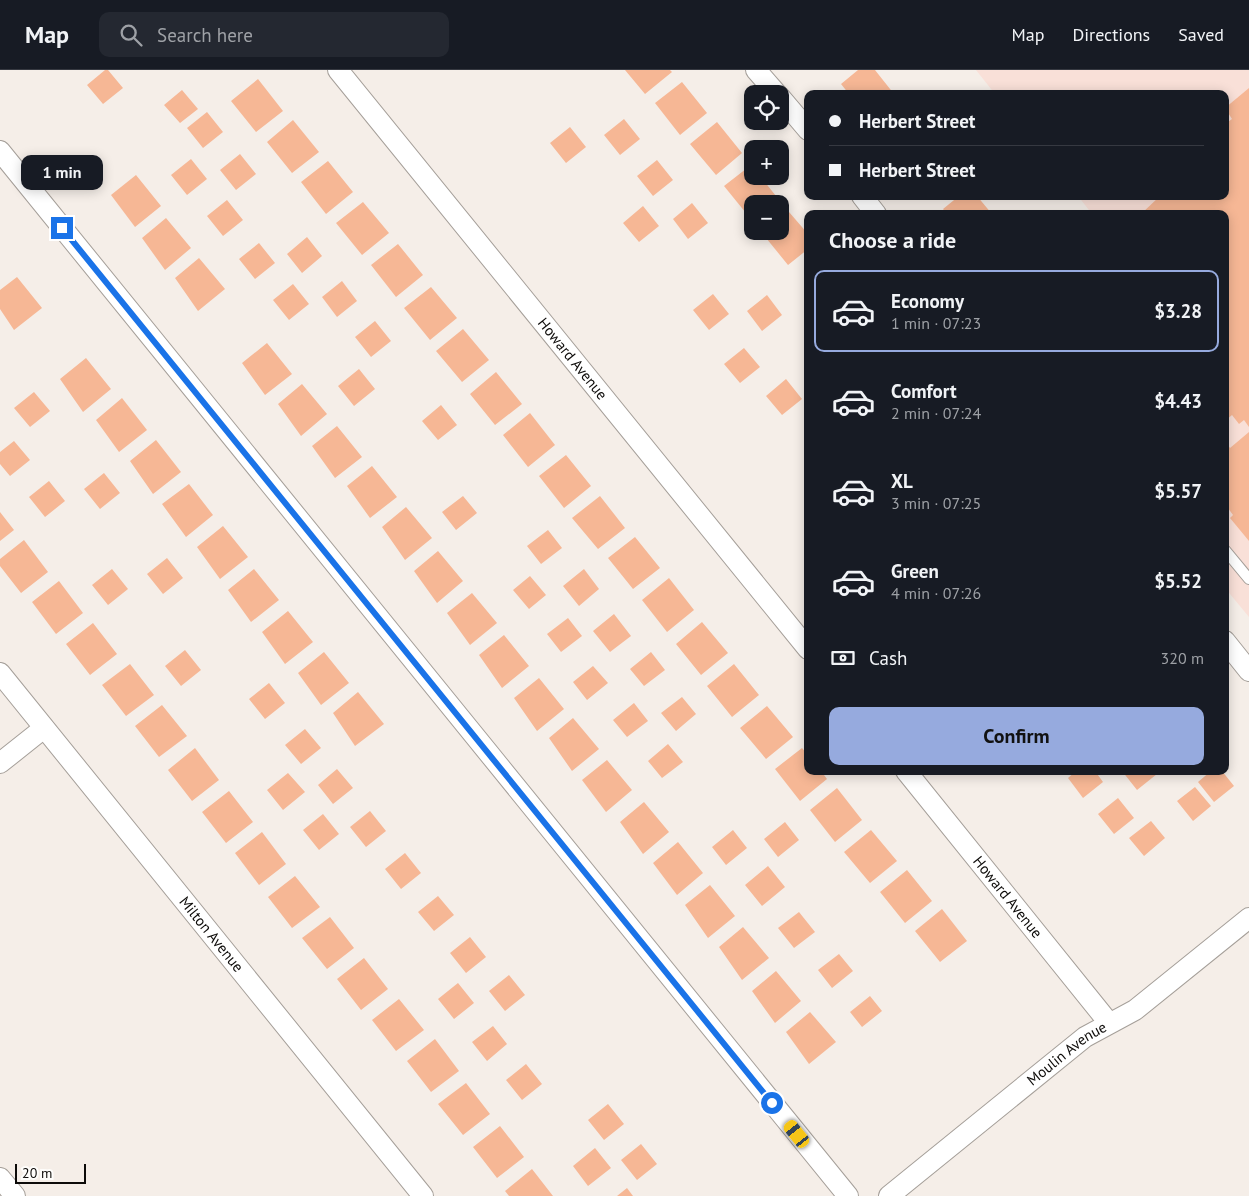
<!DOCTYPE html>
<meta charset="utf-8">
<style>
body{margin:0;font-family:"PT Sans",sans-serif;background:#242831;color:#f1f3f6;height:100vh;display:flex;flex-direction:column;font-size:19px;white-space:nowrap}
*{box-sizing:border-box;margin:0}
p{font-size:16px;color:#9ea1a6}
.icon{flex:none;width:28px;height:28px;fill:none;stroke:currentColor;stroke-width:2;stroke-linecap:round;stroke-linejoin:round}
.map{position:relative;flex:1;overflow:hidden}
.details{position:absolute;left:804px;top:140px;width:425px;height:565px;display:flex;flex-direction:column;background:#171b24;border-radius:10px;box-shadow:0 2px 12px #0003}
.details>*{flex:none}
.guide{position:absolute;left:804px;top:20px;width:425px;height:110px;border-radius:10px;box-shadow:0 2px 12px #0003;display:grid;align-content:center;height:110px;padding:0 25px;background:#171b24}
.buttons{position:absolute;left:744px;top:15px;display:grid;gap:10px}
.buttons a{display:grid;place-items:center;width:45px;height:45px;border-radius:10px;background:#171b24;box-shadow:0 2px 12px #0003;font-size:25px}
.scale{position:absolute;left:15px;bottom:12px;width:71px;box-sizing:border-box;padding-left:5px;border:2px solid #0d0b09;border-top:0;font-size:14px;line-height:18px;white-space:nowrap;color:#0d0b09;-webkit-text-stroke:4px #fefdfb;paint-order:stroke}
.end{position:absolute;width:22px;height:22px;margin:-11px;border:6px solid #1a73e8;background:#fff;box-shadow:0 0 0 2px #fff}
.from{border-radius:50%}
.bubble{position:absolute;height:35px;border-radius:10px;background:#171b24;box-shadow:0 2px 12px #0003;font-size:16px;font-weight:600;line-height:35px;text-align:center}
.car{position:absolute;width:15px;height:30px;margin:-15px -8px;border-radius:6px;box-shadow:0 0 4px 1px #0007;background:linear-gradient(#f5c518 24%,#345 0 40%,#f5c518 0 76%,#345 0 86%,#f5c518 0)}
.guide b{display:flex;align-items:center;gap:18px;height:48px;font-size:19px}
.guide b+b{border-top:1px solid #363941}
.guide i{width:12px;height:12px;background:#f1f3f6}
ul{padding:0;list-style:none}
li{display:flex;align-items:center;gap:15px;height:82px;margin:0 10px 8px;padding:0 15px;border:2px solid transparent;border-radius:10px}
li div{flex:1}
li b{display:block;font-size:19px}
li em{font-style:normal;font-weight:600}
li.on{border-color:#96aade}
li>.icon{width:45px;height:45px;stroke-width:1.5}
h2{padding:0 25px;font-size:22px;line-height:60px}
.pay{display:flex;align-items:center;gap:12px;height:55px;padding:0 25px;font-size:19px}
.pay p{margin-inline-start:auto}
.cta{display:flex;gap:10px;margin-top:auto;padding:10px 25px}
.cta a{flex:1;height:58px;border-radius:10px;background:#96aade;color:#111;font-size:20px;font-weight:600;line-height:58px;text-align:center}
header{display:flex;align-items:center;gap:30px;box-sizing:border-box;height:70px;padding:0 25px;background:#171b24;border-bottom:1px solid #363941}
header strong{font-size:24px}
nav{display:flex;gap:28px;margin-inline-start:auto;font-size:18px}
.search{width:350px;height:45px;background:#242831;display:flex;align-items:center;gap:12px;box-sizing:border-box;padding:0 18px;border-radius:10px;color:#9ea1a6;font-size:19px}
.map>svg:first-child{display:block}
.education{fill:#f9e0d8}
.building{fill:#f6b795}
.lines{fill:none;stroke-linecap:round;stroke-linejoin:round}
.service-casing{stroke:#a59f99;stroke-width:12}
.minor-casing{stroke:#a59f99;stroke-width:22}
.service{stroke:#fff;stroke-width:10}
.minor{stroke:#fff;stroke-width:20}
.route{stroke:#1a73e8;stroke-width:6}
.labels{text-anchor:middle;stroke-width:4;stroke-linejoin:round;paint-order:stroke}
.street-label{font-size:15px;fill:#0d0b09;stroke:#fefdfb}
</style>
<header>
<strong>Map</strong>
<div class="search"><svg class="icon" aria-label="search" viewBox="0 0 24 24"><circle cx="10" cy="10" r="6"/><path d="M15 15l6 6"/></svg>Search here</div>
<nav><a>Map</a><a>Directions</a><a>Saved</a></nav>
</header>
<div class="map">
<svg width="1249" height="1126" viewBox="0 0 1249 1126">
<rect width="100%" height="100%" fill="#f5eee8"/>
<path class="education" d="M976,0H1249V547L1225,518V144H1092L1078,126H1225V24H995Z"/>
<path class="building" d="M105,0H108L123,18L103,34L87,15Z
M625,0H670L672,2L645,24Z
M858,0H875L894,24H849L841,14Z
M258,9L283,41L256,62L231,31Z
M682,12L707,43L680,65L655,33Z
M1249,18V357L1244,350L1239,354L1232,345L1225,351V144H1141L1160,126H1225V54L1232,49L1225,38Z
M182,20L198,39L180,53L164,35Z
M207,42L223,62L203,78L187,58Z
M624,49L640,69L620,85L604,65Z
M293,50L319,82L292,103L267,72Z
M717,52L742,83L716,105L690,74Z
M570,57L586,77L566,93L550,73Z
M240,84L256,104L236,120L220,100Z
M191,89L207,109L187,125L171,105Z
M657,90L673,110L653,126L637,106Z
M328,91L353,122L326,144L301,112Z
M751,95L752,106H760L776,126L767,134H752V145L750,148L724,116Z
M136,105L161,136L135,157L111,125Z
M959,126H977L992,144H947L943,139Z
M227,130L243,150L223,166L207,146Z
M363,132L389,163L362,185L336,153Z
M692,133L708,153L688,169L673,149Z
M643,136L659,156L639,172L623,153Z
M789,142L808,164V179L788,195L762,163L780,161V149Z
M166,148L191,178L165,200L142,168Z
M307,167L322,186L302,203L287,184Z
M259,173L275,193L255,209L239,189Z
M398,174L423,205L396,227L371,195Z
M199,188L225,219L198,241L175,208Z
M17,207L42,238L14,260L0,239V220Z
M342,211L357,231L337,247L322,227Z
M293,214L309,234L289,250L273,230Z
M431,217L457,248L430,270L404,238Z
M713,224L729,244L709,260L693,240Z
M767,225L782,245L762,261L747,241Z
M375,251L391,271L371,287L355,267Z
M463,259L489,290L462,312L436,281Z
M267,273L292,304L265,325L242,293Z
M744,278L760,297L740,313L724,294Z
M86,288L111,319L83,342L60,309Z
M359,299L375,319L354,336L338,316Z
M496,302L522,334L495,355L470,324Z
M786,309L802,329L782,345L766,326Z
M302,314L327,344L301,366L278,334Z
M34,322L50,341L30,357L14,338Z
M122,328L147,360L119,382L96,350Z
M441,335L457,355L438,370L422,351Z
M530,343L555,375L528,397L503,365Z
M337,356L362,387L335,408L312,376Z
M1249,362V471L1230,448L1233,445L1225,434V377L1228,375L1230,378Z
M156,370L181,402L153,424L130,391Z
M14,371L30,390L10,406L0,394V382Z
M566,385L591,416L564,438L539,406Z
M372,396L397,427L370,448L347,416Z
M104,403L120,423L100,439L84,419Z
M49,411L65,431L45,447L29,427Z
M189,414L213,445L186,467L162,434Z
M463,426L477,443L456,460L442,442Z
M600,426L625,458L598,479L572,448Z
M406,437L432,468L405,490L382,457Z
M0,442L14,460L0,471Z
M223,456L248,487L220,509L197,477Z
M548,460L562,478L541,494L527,476Z
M635,467L660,498L633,519L608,488Z
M24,470L48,502L21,523L0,496V489Z
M438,481L463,511L437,533L414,501Z
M167,488L183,508L163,524L147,504Z
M112,499L128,519L108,535L92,515Z
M254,499L279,530L251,552L228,520Z
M584,499L599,519L579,536L563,516Z
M530,506L546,525L529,539L513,520Z
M669,508L694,540L667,562L642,530Z
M59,511L83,543L56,564L32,532Z
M472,523L497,553L470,575L447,543Z
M288,541L313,572L285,594L262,562Z
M614,544L631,566L610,582L593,561Z
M568,548L582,566L561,582L547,564Z
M702,552L728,583L701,605L676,574Z
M93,553L117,584L90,605L66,574Z
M504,565L529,596L502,618L479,585Z
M185,580L201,600L181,616L165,596Z
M324,582L349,613L321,635L298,603Z
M651,582L665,600L644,616L630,599Z
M130,594L154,625L126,646L102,615Z
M734,594L759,625L732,647L707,616Z
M593,596L608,613L587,630L573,612Z
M539,608L564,639L537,661L514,628Z
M269,613L285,633L265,649L249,629Z
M358,622L384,654L355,676L333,643Z
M682,627L696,644L676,661L661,643Z
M634,633L648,651L627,667L613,650Z
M162,635L187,666L159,687L135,656Z
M767,636L793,667L766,689L740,658Z
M573,648L599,679L572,701L549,668Z
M305,659L321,678L301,694L285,675Z
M668,674L683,692L662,708L648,691Z
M195,678L219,710L192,731L168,700Z
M802,678L808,685V701H821L827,709L800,731L775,699Z
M607,690L632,720L606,742L582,710Z
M337,699L353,718L333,734L318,715Z
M1076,701H1095L1103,712L1083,728L1068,708Z
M1122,701H1155L1157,704L1137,720Z
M1211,701H1222L1234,716L1214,732L1198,712Z
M288,703L305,722L283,740L267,720Z
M1195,717L1211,736L1193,751L1177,731Z
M837,718L862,750L835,772L810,740Z
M229,721L253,752L226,773L202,742Z
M1118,728L1134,748L1114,764L1098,744Z
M644,732L669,762L643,784L620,752Z
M370,741L386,761L366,777L350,757Z
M323,744L339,764L319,780L303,760Z
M1151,751L1165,768L1144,786L1129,768Z
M785,752L799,770L778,787L764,769Z
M733,760L747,778L726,795L712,777Z
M871,760L897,791L870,813L844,782Z
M262,762L286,794L259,815L235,783Z
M678,772L703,803L677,825L653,793Z
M405,783L421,803L401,819L385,799Z
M768,796L785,817L762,836L745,815Z
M907,800L932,831L905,853L880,822Z
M295,806L320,837L292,858L268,827Z
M710,815L735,846L708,868L685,835Z
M438,826L454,845L434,861L418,842Z
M942,839L967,871L940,892L915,861Z
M799,842L815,862L794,878L778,858Z
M330,847L354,878L327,899L302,868Z
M743,857L769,888L742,910L719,877Z
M470,867L486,887L466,903L450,883Z
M839,884L853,901L832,918L818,900Z
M364,888L388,919L361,940L337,909Z
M776,901L801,931L775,953L752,921Z
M509,905L525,925L505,941L489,921Z
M458,913L474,933L454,949L438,929Z
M870,926L882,941L862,957L850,942Z
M399,929L424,960L396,981L372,950Z
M810,942L836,972L809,994L786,962Z
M493,956L507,974L487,991L472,972Z
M435,969L459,1001L431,1022L407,991Z
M526,994L542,1014L522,1030L506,1010Z
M466,1013L490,1044L463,1065L438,1034Z
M608,1034L624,1054L604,1070L588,1050Z
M500,1056L524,1087L497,1108L473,1077Z
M641,1074L657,1094L637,1110L621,1090Z
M595,1078L611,1098L588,1116L573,1096Z
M532,1099L553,1126H509L505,1121Z
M627,1118L633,1126H617Z"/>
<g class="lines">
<g class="service-casing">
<path id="service" d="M1225,480L1249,509"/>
</g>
<g class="minor-casing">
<g id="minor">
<path id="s1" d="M338,0L808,579"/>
<path d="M756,0L777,24"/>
<path d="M780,27L808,60"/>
<path d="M0,81L848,1126"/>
<path d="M862,126L876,144"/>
<path d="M1225,571L1249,601"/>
<path id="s2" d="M0,603L423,1126"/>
<path d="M0,693L44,658"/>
<path id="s3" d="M906,701L1109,953"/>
<path d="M0,1108L15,1126"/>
<path id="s4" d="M889,1126L1085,967L1135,940L1249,848"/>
</g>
</g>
<use href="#service" class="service"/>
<use href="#minor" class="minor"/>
</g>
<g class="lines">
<path class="route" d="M62,158L772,1033"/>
</g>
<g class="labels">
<g class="street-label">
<text dy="5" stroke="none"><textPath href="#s1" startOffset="372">Howard Avenue</textPath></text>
<text dy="5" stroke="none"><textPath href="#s3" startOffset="162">Howard Avenue</textPath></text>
<text dy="5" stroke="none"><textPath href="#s2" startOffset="336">Milton Avenue</textPath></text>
<text dy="5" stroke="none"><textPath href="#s4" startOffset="228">Moulin Avenue</textPath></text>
</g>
</g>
</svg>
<div class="buttons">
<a><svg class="icon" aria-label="locate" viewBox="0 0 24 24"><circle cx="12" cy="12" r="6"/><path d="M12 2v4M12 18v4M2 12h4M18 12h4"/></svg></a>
<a>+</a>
<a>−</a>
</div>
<div class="scale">20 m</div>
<i class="end from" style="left:772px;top:1033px"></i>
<i class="end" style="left:62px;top:158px"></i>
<div class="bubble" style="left:21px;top:85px;width:82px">1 min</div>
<i class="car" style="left:797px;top:1064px;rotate:321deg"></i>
<div class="guide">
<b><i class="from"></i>Herbert Street</b>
<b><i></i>Herbert Street</b>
</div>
<section class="details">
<h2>Choose a ride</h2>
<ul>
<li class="on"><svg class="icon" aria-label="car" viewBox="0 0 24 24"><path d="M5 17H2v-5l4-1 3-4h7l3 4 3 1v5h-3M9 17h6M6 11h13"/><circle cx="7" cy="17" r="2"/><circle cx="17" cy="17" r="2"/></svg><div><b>Economy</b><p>1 min · 07:23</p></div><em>$3.28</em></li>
<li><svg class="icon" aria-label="car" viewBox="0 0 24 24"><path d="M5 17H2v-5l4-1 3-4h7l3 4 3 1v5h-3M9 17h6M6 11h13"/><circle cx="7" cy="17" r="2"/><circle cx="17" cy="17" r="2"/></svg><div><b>Comfort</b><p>2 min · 07:24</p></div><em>$4.43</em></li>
<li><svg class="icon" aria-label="car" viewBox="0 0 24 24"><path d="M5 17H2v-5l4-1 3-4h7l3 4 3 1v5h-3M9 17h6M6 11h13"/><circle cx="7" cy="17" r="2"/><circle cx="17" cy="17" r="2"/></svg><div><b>XL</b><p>3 min · 07:25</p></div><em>$5.57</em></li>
<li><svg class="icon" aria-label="car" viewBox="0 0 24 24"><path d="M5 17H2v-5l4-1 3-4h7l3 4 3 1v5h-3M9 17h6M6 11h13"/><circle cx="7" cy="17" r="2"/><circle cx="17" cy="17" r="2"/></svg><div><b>Green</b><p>4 min · 07:26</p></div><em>$5.52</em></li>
</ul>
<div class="pay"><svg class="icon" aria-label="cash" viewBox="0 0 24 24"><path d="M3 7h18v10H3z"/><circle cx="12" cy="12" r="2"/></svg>Cash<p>320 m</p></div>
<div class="cta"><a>Confirm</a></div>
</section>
</div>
